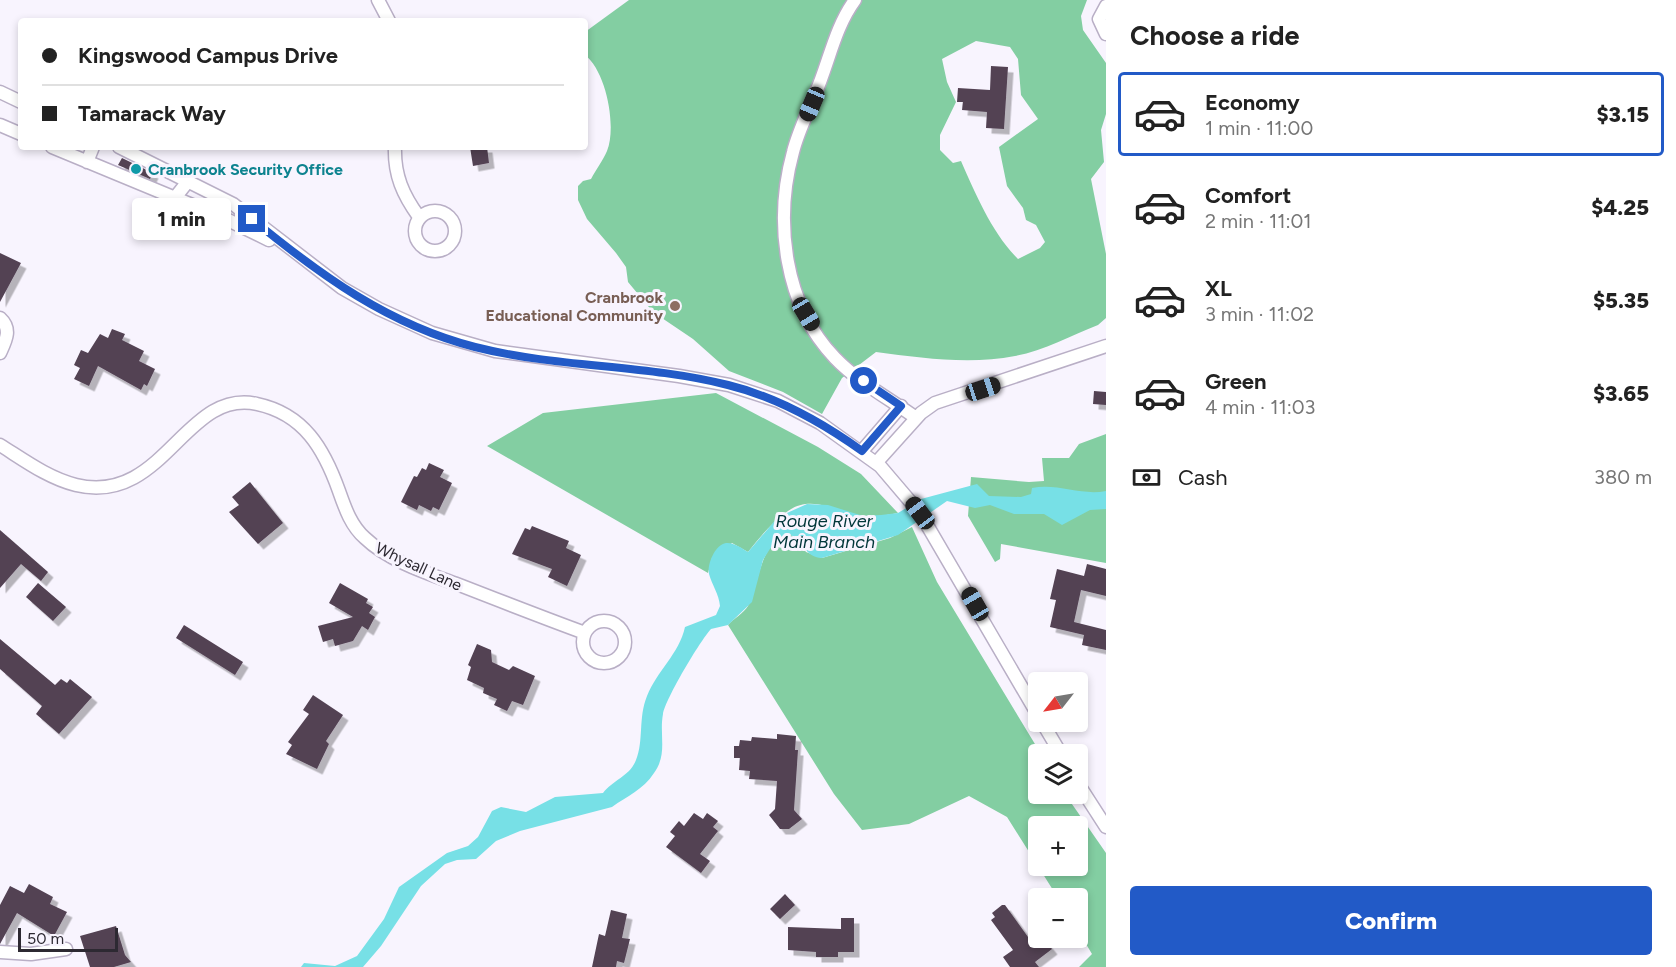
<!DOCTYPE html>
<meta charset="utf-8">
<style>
body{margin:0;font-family:Figtree,sans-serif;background:#f2f2f2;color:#222;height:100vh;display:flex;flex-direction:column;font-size:22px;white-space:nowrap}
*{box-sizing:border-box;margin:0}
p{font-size:20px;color:#767676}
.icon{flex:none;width:33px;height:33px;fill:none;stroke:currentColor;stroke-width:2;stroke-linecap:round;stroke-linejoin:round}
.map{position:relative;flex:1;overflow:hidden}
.panel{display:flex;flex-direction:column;background:#fff;width:570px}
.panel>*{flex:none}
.top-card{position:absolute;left:18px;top:18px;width:570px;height:132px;border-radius:6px;box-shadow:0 3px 9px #0003;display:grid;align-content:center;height:132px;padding:0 24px;background:#fff}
.needle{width:39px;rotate:239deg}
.controls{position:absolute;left:1028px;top:672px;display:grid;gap:12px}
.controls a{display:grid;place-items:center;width:60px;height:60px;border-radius:6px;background:#fff;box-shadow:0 3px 9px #0003;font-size:30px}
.scale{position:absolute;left:18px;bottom:15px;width:100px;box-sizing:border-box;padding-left:6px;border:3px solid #2d2932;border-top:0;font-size:16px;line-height:21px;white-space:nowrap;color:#2d2932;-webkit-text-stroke:4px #f8f4fe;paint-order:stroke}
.end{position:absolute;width:27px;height:27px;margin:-14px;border:8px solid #225ac7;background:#fff;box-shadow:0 0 0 3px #fff}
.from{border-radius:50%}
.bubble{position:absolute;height:42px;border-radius:6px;background:#fff;box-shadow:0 3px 9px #0003;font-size:20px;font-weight:800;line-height:42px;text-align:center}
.car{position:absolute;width:18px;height:36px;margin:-18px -9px;border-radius:8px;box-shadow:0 0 4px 2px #0007;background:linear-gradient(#222 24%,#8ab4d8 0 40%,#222 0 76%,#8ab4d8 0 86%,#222 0)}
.top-card b{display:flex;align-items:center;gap:21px;height:57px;font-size:22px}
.top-card b+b{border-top:2px solid #e0e0e0}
.top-card i{width:15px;height:15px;background:#222}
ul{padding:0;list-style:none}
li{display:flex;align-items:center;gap:18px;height:84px;margin:0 12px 9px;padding:0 12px;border:3px solid transparent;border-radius:6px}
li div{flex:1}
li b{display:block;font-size:22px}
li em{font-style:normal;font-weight:800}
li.selected{border-color:#225ac7}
li>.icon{width:54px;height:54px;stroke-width:1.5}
h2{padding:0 24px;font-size:27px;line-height:72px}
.pay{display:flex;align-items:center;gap:15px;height:66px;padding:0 24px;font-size:22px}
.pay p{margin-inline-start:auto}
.action{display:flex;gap:12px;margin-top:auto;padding:12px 24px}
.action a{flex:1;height:69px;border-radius:6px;background:#225ac7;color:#fff;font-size:24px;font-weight:800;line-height:69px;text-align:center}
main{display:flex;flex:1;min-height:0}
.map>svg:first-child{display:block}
.forest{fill:#83cea2;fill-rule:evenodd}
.water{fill:#77e0e6}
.building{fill:#534253;filter:url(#shadow)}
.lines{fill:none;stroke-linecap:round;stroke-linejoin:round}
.minor-casing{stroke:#b9afc6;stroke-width:15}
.minor{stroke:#fff;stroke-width:12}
.route{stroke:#225ac7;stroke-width:8}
.culture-dot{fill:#0f9aa8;stroke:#f8f4fe;stroke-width:2}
.education-dot{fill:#8d6e63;stroke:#f8f4fe;stroke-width:2}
.labels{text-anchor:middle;stroke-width:6;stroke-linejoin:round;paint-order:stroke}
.culture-label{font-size:16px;font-weight:bold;fill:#0d838f;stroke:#f8f4fe;text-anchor:start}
.education-label{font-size:16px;font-weight:bold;fill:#785e54;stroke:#f8f4fe;text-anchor:end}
.street-label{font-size:16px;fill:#2d2932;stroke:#f8f4fe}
.water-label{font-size:18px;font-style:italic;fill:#013639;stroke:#f8f4fe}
</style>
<main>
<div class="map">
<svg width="1106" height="967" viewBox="0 0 1106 967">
<defs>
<filter id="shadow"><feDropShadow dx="5.5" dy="5.5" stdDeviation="0" flood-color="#0004"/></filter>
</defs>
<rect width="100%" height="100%" fill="#f8f4fe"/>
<path class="forest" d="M629,0H1087L1081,16L1083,30L1106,63V114L1101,130L1104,162L1091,179L1106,254V318L1098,325C1072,335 1043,351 1015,356C970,365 921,358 876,352L842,378L822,414L783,392L729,371L693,339L653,312L628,282L626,267L616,253L587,219L578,200V186L583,181L591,179C596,170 603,160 607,151C617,126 606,71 585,55V32ZM976,41L1010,47L1018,59L1021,95L1038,119L999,147L1007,186L1023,208L1026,220L1036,225L1045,242L1040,248L1018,259C992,233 976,195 961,161L953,163L940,150V135L956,102L947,82L942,59Z
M716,393L818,447L861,474L898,513C887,515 876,517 865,516C840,514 813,493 788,511C772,522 760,537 748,552L732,543L712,558L708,573L487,446L543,413Z
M1106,434V563L1001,544L1000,559L995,562L968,516L971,477L1029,482L1044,481L1042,458H1069L1079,444Z
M912,527L937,582L1041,754H1038V794H1065L1106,853V967H1079L1092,954L1077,929V898H1058L1007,817L969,796L909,824L862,830L834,794L728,625C733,619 744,613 748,606C760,583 759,542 789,534L795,537L806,552L822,558L890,538ZM1038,826H1077V866H1038Z"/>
<path class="water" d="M977,484L989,496L1021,497L1031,494L1032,488C1058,483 1081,496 1106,491V509L1090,510L1062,525L1044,514H1014L990,505L975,508L947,501L898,535L822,558C804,557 803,540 789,534L773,544L763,560L752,602L728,625L711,629C700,641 666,698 663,714C659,735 668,754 654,773C643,790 627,796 612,807L520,831L496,841L476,859L457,860L445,864L421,886L381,946L363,967H301L304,963L335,966L357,956L384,919L399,887L447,853L468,846L478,837L492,811L501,807L526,812L555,797L603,793C613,780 630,776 636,760C644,741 638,718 647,696C657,671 679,654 685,627L716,615L720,606C719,594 712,585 709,574C707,564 715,545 726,543C733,542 742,548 748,552L778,517L807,504L828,505L863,516L881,515L898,513L921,499Z"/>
<path class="building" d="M991,66L1008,67L1004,129L986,128L987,112L962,110L963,102H957L958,88L990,90Z
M470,147H487L489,163L473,166Z
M122,158L153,173L150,179L118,165Z
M0,253L21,263L0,302Z
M112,329L125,334L122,340L144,351L139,361L155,369L147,386L144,384L141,390L98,366L89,386L74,379L80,368L74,365L81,350L88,353L100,334L108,338Z
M1094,391L1106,392V405L1093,404Z
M429,463L444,470L440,477L452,483L439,510L433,507L431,511L419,505L417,510L401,502L414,476L417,477L422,468L426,470Z
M250,482L283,523L258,544L229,512L239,505L232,497Z
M532,526L569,541L566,548L581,555L567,586L548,577L552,569L512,554L525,528L530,530Z
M0,530L48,572L41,581L21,564L0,588Z
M1087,564L1106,569V596L1081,590L1074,622L1106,630V650L1082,645L1084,635L1050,627L1056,600L1050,599L1057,569L1084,576Z
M38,583L66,607L53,621L26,597Z
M340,583L368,599L366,603L373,607L369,613L375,617L368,630L362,626L353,641L335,646L333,639L323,642L318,626L353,617L329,603Z
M184,625L243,662L235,675L176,638Z
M0,639L55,685L61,679L67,683L70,679L92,697L59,734L36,714L42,706L0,669Z
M477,644L491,650L492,662L509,670L513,666L535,676L523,705L512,701L507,711L494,705L497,699L483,693L484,688L467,680L471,667L468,665Z
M313,695L343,715L326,741L329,744L317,769L286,754L292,745L288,742L309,714L303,710Z
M777,734L796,736L795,750H798L794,810L802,819L789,829H780L769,815L775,809L777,781L749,779L750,771L739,770L740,758H734V746H739L740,740L751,741L752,737L777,739Z
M694,813L703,819L707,813L718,821L713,827L718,831L700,854L710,861L701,873L666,847L675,836L670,832L679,821L684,826Z
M29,884L53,897L50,904L67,912L54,936L17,913L0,944V905L10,886L24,893Z
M785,894L795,905L780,919L770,909Z
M1002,905H1005L1028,937L1038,929V938H1043L1052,949L1035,962L1039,967H1010L1003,957L1013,950L991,920L995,917L992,913Z
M611,910L627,914L622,938L630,939L624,963L617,961L616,967H592L599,934L605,936Z
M841,918H854V952H838V957H816V952L788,950V927L841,929Z
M116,926L125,955L131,962L114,967H90L80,936Z"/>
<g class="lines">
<g class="minor-casing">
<path id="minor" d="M378,0L389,21
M855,0C835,27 829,62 816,92C808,112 798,132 793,152C774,221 784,305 835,358C858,382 890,399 916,418
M1106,6L1099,19L1106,34
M0,92L21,102
M0,125L21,134
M52,147L226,219L269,240
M119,147L233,204L342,288L379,309L432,333L495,351L679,376L729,385L778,401L820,423L880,466L920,513L1038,715
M395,147C394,175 403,195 419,217
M87,162L93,147
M174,199L189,180
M415 231a20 20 0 1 1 40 0a20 20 0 1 1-40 0Z
M0,318C12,329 6,340 0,353
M0,445C24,460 48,478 76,485C164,506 185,388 257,404C304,414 324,449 339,491C345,508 351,526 365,538C390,562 430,574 462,586C503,602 544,618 585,633
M862,451L901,406
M876,463L921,413L935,403L1106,346
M583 642a21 21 0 1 1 42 0a21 21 0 1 1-42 0Z
M1042,722L1061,754
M1077,782L1106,827
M0,952L31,954L66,949"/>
</g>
<use href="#minor" class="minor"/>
</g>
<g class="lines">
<path class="route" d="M252,219C320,275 389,325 475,347C558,368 645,364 728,385C777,397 820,421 862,451L901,406L864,381"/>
</g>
<circle class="culture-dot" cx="136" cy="169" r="6"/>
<circle class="education-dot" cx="675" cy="306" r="6"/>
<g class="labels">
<g class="culture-label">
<text x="148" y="175">Cranbrook Security Office</text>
</g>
<g class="education-label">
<text x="663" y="303">Cranbrook<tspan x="663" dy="18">Educational Community</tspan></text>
</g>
<g class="street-label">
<text transform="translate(419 566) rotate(25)" y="6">Whysall Lane</text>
</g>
<g class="water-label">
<text x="824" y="527">Rouge River<tspan x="824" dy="21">Main Branch</tspan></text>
</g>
</g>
</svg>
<div class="controls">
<a><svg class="needle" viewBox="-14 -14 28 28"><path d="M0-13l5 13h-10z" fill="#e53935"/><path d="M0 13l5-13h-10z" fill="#767676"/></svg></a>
<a><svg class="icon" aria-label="layers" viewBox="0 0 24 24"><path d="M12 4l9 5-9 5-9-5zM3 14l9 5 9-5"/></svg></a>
<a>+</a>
<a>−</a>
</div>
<div class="scale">50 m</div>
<i class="end from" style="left:864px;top:381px"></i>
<i class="end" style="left:252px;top:219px"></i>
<div class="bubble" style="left:132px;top:198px;width:99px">1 min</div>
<i class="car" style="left:812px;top:104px;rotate:203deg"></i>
<i class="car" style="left:806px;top:314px;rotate:149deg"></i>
<i class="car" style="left:983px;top:389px;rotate:72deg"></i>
<i class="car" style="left:920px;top:513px;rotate:323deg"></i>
<i class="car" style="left:975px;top:604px;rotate:330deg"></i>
<div class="top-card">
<b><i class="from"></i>Kingswood Campus Drive</b>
<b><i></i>Tamarack Way</b>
</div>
</div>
<section class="panel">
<h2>Choose a ride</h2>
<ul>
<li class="selected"><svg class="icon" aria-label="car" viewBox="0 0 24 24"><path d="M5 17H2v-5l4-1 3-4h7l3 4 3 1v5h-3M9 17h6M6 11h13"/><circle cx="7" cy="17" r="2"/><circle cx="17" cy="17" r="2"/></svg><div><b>Economy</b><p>1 min · 11:00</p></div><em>$3.15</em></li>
<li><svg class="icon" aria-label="car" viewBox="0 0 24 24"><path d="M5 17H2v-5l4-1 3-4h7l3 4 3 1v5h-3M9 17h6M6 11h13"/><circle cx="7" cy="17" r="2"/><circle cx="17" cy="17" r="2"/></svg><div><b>Comfort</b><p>2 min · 11:01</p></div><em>$4.25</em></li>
<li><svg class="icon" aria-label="car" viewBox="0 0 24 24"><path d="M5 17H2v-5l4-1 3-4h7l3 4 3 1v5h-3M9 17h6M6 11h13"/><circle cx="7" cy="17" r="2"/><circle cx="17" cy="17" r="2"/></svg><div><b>XL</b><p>3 min · 11:02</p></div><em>$5.35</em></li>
<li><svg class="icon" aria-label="car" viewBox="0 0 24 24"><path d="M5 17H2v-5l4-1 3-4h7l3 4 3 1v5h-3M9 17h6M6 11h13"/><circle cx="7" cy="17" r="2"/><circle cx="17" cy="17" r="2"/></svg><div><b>Green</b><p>4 min · 11:03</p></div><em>$3.65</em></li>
</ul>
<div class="pay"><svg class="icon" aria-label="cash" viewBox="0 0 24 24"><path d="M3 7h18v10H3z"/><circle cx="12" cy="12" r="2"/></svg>Cash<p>380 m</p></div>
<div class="action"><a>Confirm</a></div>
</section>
</main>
